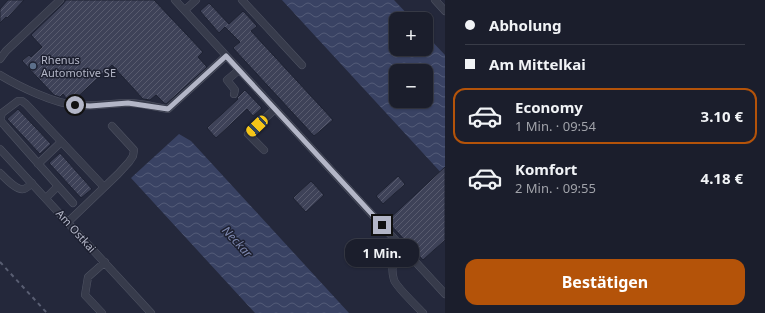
<!DOCTYPE html>
<html lang="de">
<meta charset="utf-8">
<style>
body{margin:0;font-family:"Noto Sans",sans-serif;background:#242734;color:#f1f3f6;height:100vh;display:flex;flex-direction:column;font-size:15px;white-space:nowrap}
*{box-sizing:border-box;margin:0}
p{font-size:13px;color:#a0a2a9}
.icon{flex:none;width:22px;height:22px;fill:none;stroke:currentColor;stroke-width:2;stroke-linecap:round;stroke-linejoin:round}
.map{position:relative;flex:1;overflow:hidden}
.sheet{display:flex;flex-direction:column;background:#1b1e2c;width:320px}
.sheet>*{flex:none}
.guide{display:grid;align-content:center;height:88px;padding:0 20px;background:#1b1e2c}
.buttons{position:absolute;left:389px;top:12px;display:grid;gap:8px}
.buttons a{display:grid;place-items:center;width:44px;height:44px;border-radius:8px;background:#1b1e2c;box-shadow:0 1px 3px #0004,0 0 0 1px #393c48;font-size:20px}
.end{position:absolute;width:18px;height:18px;margin:-9px;border:5px solid #b3b6c7;background:#111;box-shadow:0 0 0 2px #111}
.from{border-radius:50%}
.bubble{position:absolute;height:28px;border-radius:12px;background:#1b1e2c;box-shadow:0 1px 3px #0004,0 0 0 1px #393c48;font-size:13px;font-weight:700;line-height:28px;text-align:center}
.car{position:absolute;width:12px;height:24px;margin:-12px -6px;border-radius:5px;box-shadow:0 0 3px 1px #0007;background:linear-gradient(#f5c518 24%,#345 0 40%,#f5c518 0 76%,#345 0 86%,#f5c518 0)}
.guide b{display:flex;align-items:center;gap:14px;height:38px;font-size:15px}
.guide b+b{border-top:1px solid #393c48}
.guide i{width:10px;height:10px;background:#f1f3f6}
ul{padding:0;list-style:none}
li{display:flex;align-items:center;gap:12px;height:56px;margin:0 8px 6px;padding:0 12px;border:2px solid transparent;border-radius:12px}
li div{flex:1}
li b{display:block;font-size:15px}
li em{font-style:normal;font-weight:700}
li.active{border-color:#b45309}
li>.icon{width:36px;height:36px;stroke-width:1.5}
.primary-button{display:flex;gap:8px;margin-top:auto;padding:8px 20px}
.primary-button a{flex:1;height:46px;border-radius:12px;background:#b45309;color:#fff;font-size:16px;font-weight:700;line-height:46px;text-align:center}
main{display:flex;flex:1;min-height:0}
.map>svg:first-child{display:block}
.water{fill:url(#water-waves);fill-rule:evenodd}
.building{fill:url(#building-hatch);stroke:#1e2232}
.lines{fill:none;stroke-linecap:round;stroke-linejoin:round}
.minor-casing{stroke:#4f5363;stroke-width:8}
.minor{stroke:#373b4b;stroke-width:7}
.rail{stroke:#595e72;stroke-width:2;stroke-dasharray:4 4;stroke-linecap:butt}
.route{stroke:#b3b6c7;stroke-width:5}
.service-dot{fill:#5c6f8a;stroke:#1d2030;stroke-width:1.5}
.labels{text-anchor:middle;stroke-width:3;stroke-linejoin:round;paint-order:stroke}
.poi-label{font-size:11px;fill:#b3b6c7;stroke:#1d2030;text-anchor:start}
.street-label{font-size:11px;fill:#b3b6c7;stroke:#1d2030}
.water-label{font-size:12px;font-style:italic;fill:#7c86ad;stroke:#1d2030}
</style>
<main>
<div class="map">
<svg width="445" height="313" viewBox="0 0 445 313">
<defs>
<pattern id="water-waves" width="16" height="10" patternUnits="userSpaceOnUse"><rect width="16" height="10" fill="#394263"/><path d="M0 5q4-4 8 0t8 0" fill="none" stroke="#535b78"/></pattern>
<pattern id="building-hatch" width="6" height="6" patternUnits="userSpaceOnUse"><rect width="6" height="6" fill="#3e4258"/><path d="M-1 1l2-2M0 6l6-6M5 7l2-2" fill="none" stroke="#585b6e"/></pattern>
</defs>
<rect width="100%" height="100%" fill="#24283b"/>
<path class="water" d="M282,0H394L412,19H396V49H426V35L445,55V177ZM396,71H426V101H396Z
M179,134L191,141L349,313H255L131,178Z"/>
<path class="building" d="M8,0H24L7,18L6,17L0,23V9Z
M66,0H154L203,52L198,57L207,67L166,104L164,103L156,95L150,100L143,99L112,65L74,100L67,99L63,94L60,97L54,95L22,61L29,55L31,57L42,47L31,35L63,4Z
M209,3L229,24L243,11L257,26L251,31L333,120L314,136L233,48L240,42L225,27L219,33L200,11Z
M245,90L262,108L253,116L247,109L216,138L207,128L238,99L237,98Z
M18,109L51,144L40,154L7,119Z
M60,153L92,189L81,198L49,163Z
M445,167V240L423,260L387,221Z
M398,176L405,184L383,204L376,196Z
M311,181L324,195L306,212L293,198Z"/>
<g class="lines">
<g class="minor-casing">
<path id="minor" d="M175,0L445,294
M242,0L302,65
M435,0L445,11
M185,10L196,0
M0,59L6,51L60,0
M0,75C18,86 55,104 76,105C94,107 111,103 129,103C142,103 155,107 168,109L226,56
M234,94L235,90L227,80L239,70
M0,149L151,313
M264,150L248,134L275,109
M38,164L61,142
M0,173C5,178 17,191 24,189C27,188 30,185 32,183
M46,198L58,186
M73,203L5,126L0,120L2,113L18,101H22L26,104L104,187
M68,222L118,174L129,162L133,156L134,150L112,126
M404,249C401,252 397,254 395,258C392,264 392,273 394,280C398,289 416,305 423,313
M102,313L85,295L88,277L105,262"/>
</g>
<use href="#minor" class="minor"/>
<path class="rail" d="M0,262L47,313"/>
</g>
<g class="lines">
<path class="route" d="M75,105L90,106L128,103L168,109L226,56L382,225"/>
</g>
<circle class="service-dot" cx="33" cy="66" r="4"/>
<g class="labels">
<g class="poi-label">
<text x="41" y="64">Rhenus<tspan x="41" dy="13">Automotive SE</tspan></text>
</g>
<g class="street-label">
<text transform="translate(76 231) rotate(48)" y="4">Am Ostkai</text>
</g>
<g class="water-label">
<text transform="translate(237 242) rotate(47)" y="4">Neckar</text>
</g>
</g>
</svg>
<div class="buttons">
<a>+</a>
<a>−</a>
</div>
<i class="end from" style="left:75px;top:105px"></i>
<i class="end" style="left:382px;top:225px"></i>
<div class="bubble" style="left:345px;top:239px;width:74px">1 Min.</div>
<i class="car" style="left:257px;top:126px;rotate:227deg"></i>
</div>
<section class="sheet">
<div class="guide">
<b><i class="from"></i>Abholung</b>
<b><i></i>Am Mittelkai</b>
</div>
<ul>
<li class="active"><svg class="icon" aria-label="car" viewBox="0 0 24 24"><path d="M5 17H2v-5l4-1 3-4h7l3 4 3 1v5h-3M9 17h6M6 11h13"/><circle cx="7" cy="17" r="2"/><circle cx="17" cy="17" r="2"/></svg><div><b>Economy</b><p>1 Min. · 09:54</p></div><em>3.10 €</em></li>
<li><svg class="icon" aria-label="car" viewBox="0 0 24 24"><path d="M5 17H2v-5l4-1 3-4h7l3 4 3 1v5h-3M9 17h6M6 11h13"/><circle cx="7" cy="17" r="2"/><circle cx="17" cy="17" r="2"/></svg><div><b>Komfort</b><p>2 Min. · 09:55</p></div><em>4.18 €</em></li>
</ul>
<div class="primary-button"><a>Bestätigen</a></div>
</section>
</main>
